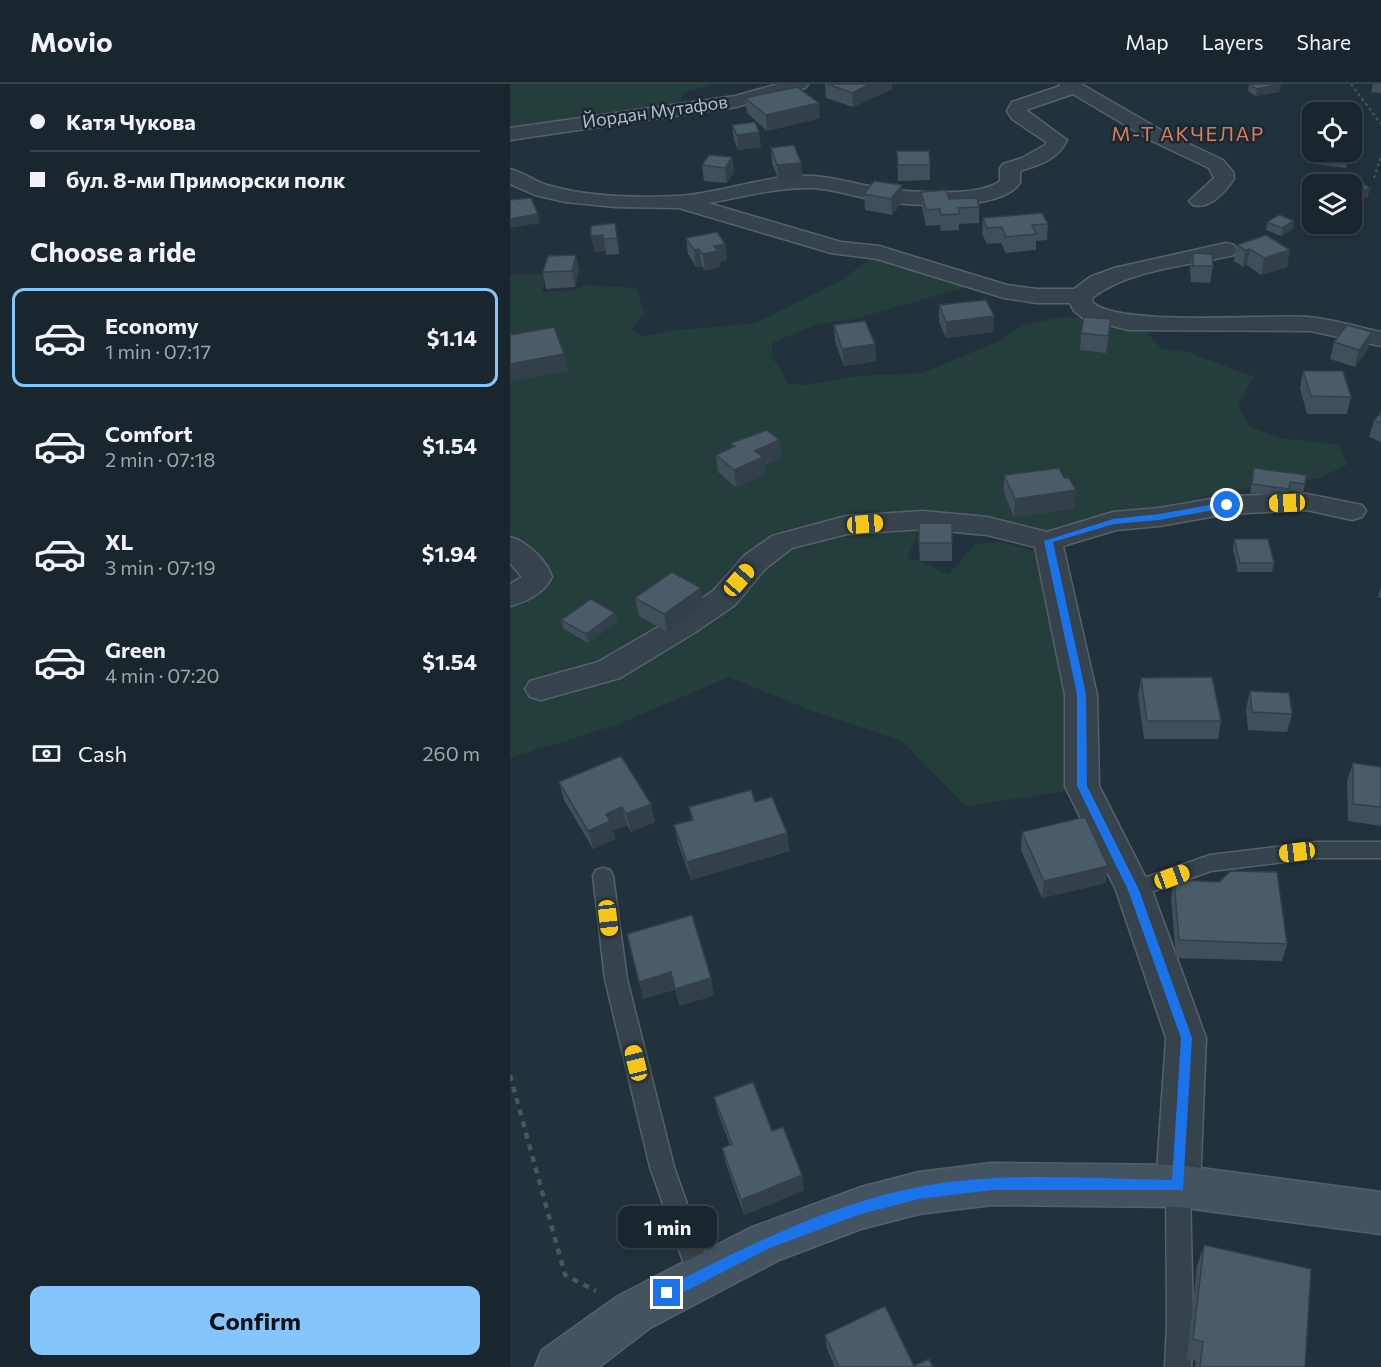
<!DOCTYPE html>
<meta charset="utf-8">
<style>
body{margin:0;font-family:Commissioner,sans-serif;background:#273239;color:#f1f3f6;height:100vh;display:flex;flex-direction:column;font-size:22px;white-space:nowrap}
*{box-sizing:border-box;margin:0}
p{font-size:20px;color:#9fa5aa}
.icon{flex:none;width:33px;height:33px;fill:none;stroke:currentColor;stroke-width:2;stroke-linecap:round;stroke-linejoin:round}
.map{position:relative;flex:1;overflow:hidden}
.sheet{display:flex;flex-direction:column;background:#1a262d;width:510px}
.sheet>*{flex:none}
.hud{display:grid;align-content:center;height:132px;padding:0 30px;background:#1a262d}
.tools{position:absolute;left:792px;top:18px;display:grid;gap:12px}
.tools a{display:grid;place-items:center;width:60px;height:60px;border-radius:12px;background:#1a262d;box-shadow:0 3px 9px #0003,0 0 0 2px #384349;font-size:30px}
.end{position:absolute;width:27px;height:27px;margin:-14px;border:8px solid #1a73e8;background:#fff;box-shadow:0 0 0 3px #fff}
.from{border-radius:50%}
.bubble{position:absolute;height:42px;border-radius:12px;background:#1a262d;box-shadow:0 3px 9px #0003,0 0 0 2px #384349;font-size:20px;font-weight:700;line-height:42px;text-align:center}
.car{position:absolute;width:18px;height:36px;margin:-18px -9px;border-radius:8px;box-shadow:0 0 4px 2px #0007;background:linear-gradient(#f5c518 24%,#345 0 40%,#f5c518 0 76%,#345 0 86%,#f5c518 0)}
.hud b{display:flex;align-items:center;gap:21px;height:57px;font-size:22px}
.hud b+b{border-top:2px solid #384349}
.hud i{width:15px;height:15px;background:#f1f3f6}
ul{padding:0;list-style:none}
li{display:flex;align-items:center;gap:18px;height:99px;margin:0 12px 9px;padding:0 18px;border:3px solid transparent;border-radius:12px}
li div{flex:1}
li b{display:block;font-size:22px}
li em{font-style:normal;font-weight:700}
li.selected{border-color:#84c6fb}
li>.icon{width:54px;height:54px;stroke-width:1.5}
h2{padding:0 30px;font-size:27px;line-height:72px}
.pay{display:flex;align-items:center;gap:15px;height:66px;padding:0 30px;font-size:22px}
.pay p{margin-inline-start:auto}
.cta{display:flex;gap:12px;margin-top:auto;padding:12px 30px}
.cta a{flex:1;height:69px;border-radius:12px;background:#84c6fb;color:#111;font-size:24px;font-weight:700;line-height:69px;text-align:center}
header{display:flex;align-items:center;gap:36px;box-sizing:border-box;height:84px;padding:0 30px;background:#1a262d;border-bottom:2px solid #384349}
header strong{font-size:28px}
nav{display:flex;gap:33px;margin-inline-start:auto;font-size:21px}
main{display:flex;flex:1;min-height:0}
.map>svg:first-child{display:block}
.green{fill:#243e3c}
.lines{fill:none;stroke-linecap:round;stroke-linejoin:round}
.service-casing{stroke:#54616a;stroke-width:3}
.minor-casing{stroke:#54616a;stroke-width:3}
.secondary-casing{stroke:#54616a;stroke-width:3}
.path-far1{stroke:#425a58;stroke-width:2;stroke-dasharray:3 3;stroke-linecap:butt}
.path{stroke:#425a58;stroke-width:4.5;stroke-dasharray:6 6;stroke-linecap:butt}
.service{fill:#36434d;fill-rule:evenodd}
.minor{fill:#36434d;fill-rule:evenodd}
.secondary{fill:#445360;fill-rule:evenodd}
.wall{fill:#404f59}
.shaded-wall{fill:#344049}
.building{fill:#4a5c68;stroke:#344049;stroke-width:1.5}
.route{fill:#1a73e8}
.labels{text-anchor:middle;stroke-width:5;stroke-linejoin:round;paint-order:stroke}
.far-street-label{font-size:18px;fill:#b1bec8;stroke:#1b2831}
.far-neighbourhood-label{font-size:20px;letter-spacing:1.5px;fill:#d77d5d;stroke:#1b2831}
</style>
<header>
<strong>Movio</strong>
<nav><a>Map</a><a>Layers</a><a>Share</a></nav>
</header>
<main>
<section class="sheet">
<div class="hud">
<b><i class="from"></i>Катя Чукова</b>
<b><i></i>бул. 8-ми Приморски полк</b>
</div>
<h2>Choose a ride</h2>
<ul>
<li class="selected"><svg class="icon" aria-label="car" viewBox="0 0 24 24"><path d="M5 17H2v-5l4-1 3-4h7l3 4 3 1v5h-3M9 17h6M6 11h13"/><circle cx="7" cy="17" r="2"/><circle cx="17" cy="17" r="2"/></svg><div><b>Economy</b><p>1 min · 07:17</p></div><em>$1.14</em></li>
<li><svg class="icon" aria-label="car" viewBox="0 0 24 24"><path d="M5 17H2v-5l4-1 3-4h7l3 4 3 1v5h-3M9 17h6M6 11h13"/><circle cx="7" cy="17" r="2"/><circle cx="17" cy="17" r="2"/></svg><div><b>Comfort</b><p>2 min · 07:18</p></div><em>$1.54</em></li>
<li><svg class="icon" aria-label="car" viewBox="0 0 24 24"><path d="M5 17H2v-5l4-1 3-4h7l3 4 3 1v5h-3M9 17h6M6 11h13"/><circle cx="7" cy="17" r="2"/><circle cx="17" cy="17" r="2"/></svg><div><b>XL</b><p>3 min · 07:19</p></div><em>$1.94</em></li>
<li><svg class="icon" aria-label="car" viewBox="0 0 24 24"><path d="M5 17H2v-5l4-1 3-4h7l3 4 3 1v5h-3M9 17h6M6 11h13"/><circle cx="7" cy="17" r="2"/><circle cx="17" cy="17" r="2"/></svg><div><b>Green</b><p>4 min · 07:20</p></div><em>$1.54</em></li>
</ul>
<div class="pay"><svg class="icon" aria-label="cash" viewBox="0 0 24 24"><path d="M3 7h18v10H3z"/><circle cx="12" cy="12" r="2"/></svg>Cash<p>260 m</p></div>
<div class="cta"><a>Confirm</a></div>
</section>
<div class="map">
<svg width="871" height="1283" viewBox="0 0 871 1283">
<rect width="100%" height="100%" fill="#22323c"/>
<path class="green" d="M0,0H204L172,9L171,28L0,55Z
M369,169L471,199L340,236L308,240L262,259V273L279,300L295,301L348,292L412,289L487,258L514,241L552,233L577,235L635,247L652,265L678,268L744,293L728,321L739,342L769,354L829,361L837,381L806,395L729,405L635,426L540,451L413,436L397,475L410,477L438,491L465,460L490,458L524,467L558,625L563,706L456,722L392,657L305,628L219,593L106,641L0,674V191L36,190L32,208L61,207L77,201L126,204L135,229L122,245L132,253L159,247L246,239L328,198Z"/>
<g class="lines">
<g class="service-casing">
<path id="service" d="M806,758H871V774H806L701,787L624,814L617,812L614,806L617,800L700,771Z
M93,784L100,786L103,792L117,895L164,1083L202,1191L199,1200L190,1203L181,1200L178,1191L140,1083L95,895L83,792L86,786Z
M668,1091L676,1094L680,1102L683,1239L681,1283H655L657,1239L656,1102L660,1094Z"/>
</g>
<g class="minor-casing">
<path id="minor" d="M268,0H298L295,4L226,23L0,56V44L225,12Z
M549,0H571L656,49L713,76L723,88L724,95C715,108 699,126 683,121L679,117L704,94L699,84L642,57L563,10L516,26L557,56C549,75 529,81 510,87V99C490,128 403,122 370,117C348,114 325,105 302,104C268,103 232,113 198,119L331,158L369,162L497,201L527,205H564L580,193L604,184L716,159L724,161L727,166L724,171C679,182 619,185 582,214L583,219C614,243 753,230 798,233C822,235 847,243 871,248V262L800,247L618,246L573,234L564,227L560,219H527L494,214L367,175L321,169L169,124L106,123L55,118L25,111L0,100V85C13,88 24,97 37,101C77,113 126,114 168,112C213,109 257,90 303,92C325,93 348,101 370,104C397,108 469,114 490,97V84L493,80L512,74L535,61L536,58L502,35L497,27L502,18L550,2Z
M797,410L852,421L856,427L852,433L842,436L797,426L717,430L649,442L606,446L553,462L587,611L589,702L642,806L696,954L690,1102L683,1117L668,1123L653,1117L646,1102L656,954L606,806L555,702V611L525,463L477,451L413,445L337,450L282,464L255,485L225,521L184,549L110,594L31,616L20,613L15,605L20,597L88,578L162,535L203,507L235,471L262,452L336,432L413,427L477,433L537,448L603,428L649,424L717,412Z
M0,453C16,457 37,476 42,493C33,510 18,517 0,522V500L12,493L0,479Z"/>
</g>
<g class="secondary-casing">
<path id="secondary" d="M482,1079L668,1081L871,1108V1150L668,1123L482,1121L409,1130L351,1145L269,1176L140,1244L89,1283H25L32,1266L108,1212L240,1144L351,1103L409,1088Z"/>
</g>
<path class="path-far1" d="M841,0L871,40
M864,94L871,72"/>
<path class="path" d="M0,991L55,1191L86,1207"/>
<use href="#service" class="service"/>
<use href="#minor" class="minor"/>
<use href="#secondary" class="secondary"/>
</g>
<path class="wall" d="M315,0H382V5L343,23L316,14Z
M739,0H771L769,8L746,12L738,7Z
M863,0H871V9L861,8Z
M235,14L310,34L257,47L237,29Z
M222,41L251,63L228,66L224,56Z
M261,64L291,79L292,94L269,97L262,79Z
M387,67L420,81V96L388,97Z
M806,68H840L836,84L804,80Z
M222,73L224,89L216,99L194,97L192,81Z
M411,108L469,123V139L449,140V146L431,147L430,141L416,142L412,124Z
M354,110L393,117L382,131L355,126Z
M473,134L538,140L537,156L526,157V166L496,169L491,159L477,160L472,150Z
M784,137L783,145L771,152L756,146L757,138Z
M105,139L109,170L96,171V167L85,168L81,152Z
M756,151L777,183L751,191L737,181L733,183L724,177L727,161Z
M176,154L215,160L217,176L209,178L210,183L195,187L192,182L186,183L178,170Z
M683,169L703,182L700,199L681,198L680,185Z
M38,172L69,187L65,203L36,205L33,188Z
M429,221L484,232L483,248L436,254L429,238Z
M324,241L365,260L366,277L334,282L325,258Z
M571,249L599,252L596,269L570,266Z
M824,258L858,265L845,283L820,275Z
M793,287L841,313L837,330H797L790,304Z
M871,329V358L859,353L864,336Z
M269,356L271,374L254,381L255,391L226,403L208,388L206,371L222,364L221,359Z
M744,384L795,400L793,409L779,407L777,414L740,409Z
M494,391L566,406L564,424L504,433L494,409Z
M724,455L764,479L762,488H728L723,465Z
M409,459H442V477H410Z
M871,503V514L868,513Z
M125,514L194,521L157,548L129,532Z
M105,529L107,538L78,559L54,545L51,536Z
M631,594L711,637L708,655H634L628,612Z
M740,607L782,630L777,648L738,646L736,625Z
M843,679L871,683V742L838,737L837,697Z
M49,698L145,738L121,748L117,741L103,747L105,755L83,765L54,716Z
M245,718L277,749L279,767L181,796L168,759L164,741L182,736L179,723Z
M512,748L596,799L532,814L511,766Z
M664,796L777,860L772,877L666,874L661,814Z
M204,1013L262,1047L294,1106L234,1131L216,1080L212,1064L220,1061L208,1029Z
M694,1161L795,1283H685L686,1277L677,1275L687,1182Z
M315,1251L404,1282L423,1283H325L317,1265Z"/>
<path class="shaded-wall" d="M360,0H382V5L343,23L342,9Z
M771,0L769,8L746,12L747,5Z
M309,19L310,34L257,47L256,31Z
M249,48L251,63L228,66L227,51Z
M222,73L224,89L216,99L215,84Z
M291,79L292,94L269,97L267,81Z
M392,101L393,117L382,131L381,115Z
M860,104L858,113H855L854,117L842,120V112L852,106Z
M28,130L30,139L0,144V135Z
M784,137L783,145L771,152L772,144Z
M105,139L108,156L109,170L107,154Z
M93,151L96,167L85,168L81,152Z
M215,160L217,176L209,178L210,183L195,187L193,170L204,162Z
M189,165L192,182L186,183L184,166Z
M740,165L737,181L733,183L735,166Z
M780,166L777,183L751,191L754,174Z
M66,171L69,187L65,203L62,187Z
M484,232L483,248L436,254V238Z
M601,235L599,252L596,269L598,252Z
M862,248L858,265L845,283L849,266Z
M365,260L366,277L334,282L332,265Z
M54,270L58,287L0,298V280Z
M269,356L271,374L254,381L255,391L226,403L224,386L245,367Z
M566,406L564,424L504,433L505,415Z
M191,504L194,521L157,548L154,530Z
M105,529L107,538L78,559L76,550Z
M141,720L145,738L121,748L116,730Z
M112,723L117,741L103,747L105,755L83,765L78,747L96,730Z
M277,749L279,767L181,796L177,778Z
M598,782L596,799L532,814L534,797Z
M161,888L165,906L133,915L129,898Z
M201,894L204,912L169,922L165,905Z
M292,1091L294,1106L234,1131L231,1116Z"/>
<path class="building" d="M318,0H360L342,9Z
M739,0H771L747,5Z
M287,3L309,19L256,31L235,14Z
M245,38L249,48L227,51L222,41Z
M284,61L291,79L267,81L261,64Z
M387,67H419L420,81H388Z
M199,71L222,73L215,84L192,81Z
M828,94L835,99L848,97L860,104L852,106L856,109L842,112V100H820L815,97Z
M364,97L392,101L381,115L354,110Z
M436,106L439,115L467,114L469,123L448,124L450,130L431,131L430,125L416,126L411,108Z
M21,114L28,130L0,135V116Z
M532,129L538,140L522,141L526,150L496,153L492,143L477,144L473,134Z
M769,131L784,137L772,144L757,138Z
M105,139L107,154L93,155V151L81,152V142Z
M207,148L215,160L204,162L208,167L193,170L189,165L184,166L176,154Z
M756,151L780,166L754,174L740,165L735,166L727,161Z
M683,169L702,170L703,182H683Z
M66,171L62,187L33,188L38,172Z
M476,216L484,232L436,238L429,221Z
M574,233L601,235L598,252L571,249Z
M355,237L365,260L332,265L324,241Z
M837,241L862,248L849,266L824,258Z
M44,243L54,270L0,280V251Z
M793,287H833L841,313L801,312Z
M871,329V339L864,336Z
M257,346L269,356L245,367L253,373L224,386L206,371L225,362L221,359Z
M549,384L554,394H559L566,406L505,415L494,391Z
M744,384L796,391L795,400L780,398L779,405L742,400Z
M409,439H442V459H409Z
M724,455H758L764,479H730Z
M162,488L191,504L154,530L125,514Z
M81,515L105,529L76,550L51,536Z
M702,593L711,637H637L631,594Z
M740,607L779,609L782,630L742,628Z
M111,672L141,720L116,730L112,723L96,730L100,737L78,747L49,698Z
M843,679L871,683V723L843,720Z
M241,706L245,718L262,713L277,749L177,778L164,741L183,736L179,723Z
M575,733L598,782L534,797L512,748Z
M721,787L767,788L777,860L669,856L664,796L709,798Z
M182,831L201,894L165,905L161,888L129,898L117,850Z
M243,998L262,1047L273,1043L292,1091L231,1116L212,1064L222,1060L204,1013Z
M694,1161L801,1185L795,1283H690L693,1258L683,1255Z
M375,1222L404,1282L419,1275L423,1283H329L315,1251Z"/>
<path class="route" d="M717,418L722,421L720,423L649,436L604,440L543,458L576,610L577,702L629,806L682,954L673,1106H482L409,1115L351,1130L260,1164L162,1214L157,1216L152,1214L150,1209L152,1205C234,1164 318,1120 409,1103C491,1087 579,1095 662,1096L671,954L618,806L567,702V610L534,457L603,435L649,430Z"/>
<g class="labels">
<g class="far-street-label">
<text transform="translate(145 28) rotate(-8)" y="6">Йордан Мутафов</text>
</g>
<g class="far-neighbourhood-label">
<text x="678" y="57">М-Т АКЧЕЛАР</text>
</g>
</g>
</svg>
<div class="tools">
<a><svg class="icon" aria-label="locate" viewBox="0 0 24 24"><circle cx="12" cy="12" r="6"/><path d="M12 2v4M12 18v4M2 12h4M18 12h4"/></svg></a>
<a><svg class="icon" aria-label="layers" viewBox="0 0 24 24"><path d="M12 4l9 5-9 5-9-5zM3 14l9 5 9-5"/></svg></a>
</div>
<i class="end from" style="left:717px;top:421px"></i>
<i class="end" style="left:157px;top:1209px"></i>
<div class="bubble" style="left:108px;top:1122px;width:99px">1 min</div>
<i class="car" style="left:777px;top:419px;rotate:268deg"></i>
<i class="car" style="left:355px;top:440px;rotate:86deg"></i>
<i class="car" style="left:229px;top:496px;rotate:41deg"></i>
<i class="car" style="left:787px;top:768px;rotate:263deg"></i>
<i class="car" style="left:662px;top:793px;rotate:70deg"></i>
<i class="car" style="left:98px;top:834px;rotate:173deg"></i>
<i class="car" style="left:126px;top:979px;rotate:346deg"></i>
</div>
</main>
